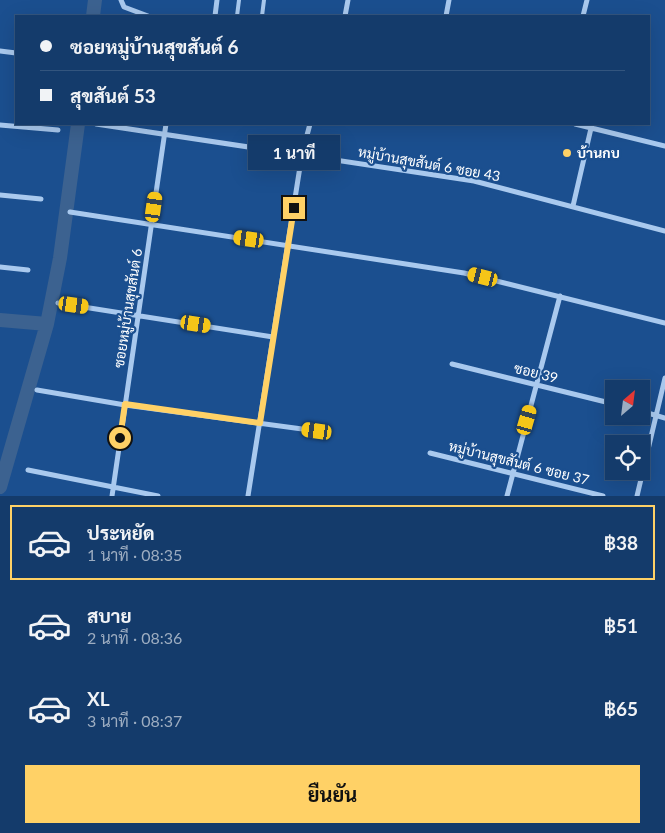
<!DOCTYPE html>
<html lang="th">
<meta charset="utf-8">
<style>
body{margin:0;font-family:Lato,Sarabun,sans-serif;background:#214673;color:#f1f3f6;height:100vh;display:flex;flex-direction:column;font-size:19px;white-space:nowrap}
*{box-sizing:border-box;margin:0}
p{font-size:16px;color:#9dadc1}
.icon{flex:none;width:28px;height:28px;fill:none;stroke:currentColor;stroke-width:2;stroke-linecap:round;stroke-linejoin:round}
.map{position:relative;height:496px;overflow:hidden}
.drawer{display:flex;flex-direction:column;background:#143b6b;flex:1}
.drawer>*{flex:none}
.hud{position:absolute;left:15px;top:15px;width:635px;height:110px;border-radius:0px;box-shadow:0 5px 20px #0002,0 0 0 1px #33557e;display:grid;align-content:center;height:110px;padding:0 25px;background:#143b6b}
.needle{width:32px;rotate:28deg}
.tools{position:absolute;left:605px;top:380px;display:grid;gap:10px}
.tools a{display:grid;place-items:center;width:45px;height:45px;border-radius:0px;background:#143b6b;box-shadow:0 5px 20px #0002,0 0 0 1px #33557e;font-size:25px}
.end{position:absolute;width:22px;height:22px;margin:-11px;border:6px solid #ffd166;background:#111;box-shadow:0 0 0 2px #111}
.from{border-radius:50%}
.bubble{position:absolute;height:35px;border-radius:0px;background:#143b6b;box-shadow:0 5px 20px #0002,0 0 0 1px #33557e;font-size:16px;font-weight:700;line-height:35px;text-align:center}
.car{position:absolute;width:15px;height:30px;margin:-15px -8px;border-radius:6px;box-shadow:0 0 4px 1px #0007;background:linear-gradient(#f5c518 24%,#345 0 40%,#f5c518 0 76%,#345 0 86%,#f5c518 0)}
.hud b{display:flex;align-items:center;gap:18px;height:48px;font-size:19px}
.hud b+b{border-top:1px solid #33557e}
.hud i{width:12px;height:12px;background:#f1f3f6}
ul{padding:9px 0 0;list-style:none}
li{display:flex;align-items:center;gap:15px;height:75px;margin:0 10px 8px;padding:0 15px;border:2px solid transparent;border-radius:0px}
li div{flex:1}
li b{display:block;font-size:19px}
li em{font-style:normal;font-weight:700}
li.active{border-color:#ffd166}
li>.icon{width:45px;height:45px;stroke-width:1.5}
.button{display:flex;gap:10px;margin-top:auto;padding:10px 25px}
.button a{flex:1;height:58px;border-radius:0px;background:#ffd166;color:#111;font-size:20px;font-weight:700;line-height:58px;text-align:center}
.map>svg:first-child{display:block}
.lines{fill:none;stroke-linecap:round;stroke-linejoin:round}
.canal{stroke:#3c6290;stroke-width:14}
.lane{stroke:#a9c9ee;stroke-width:4}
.street{stroke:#a9c9ee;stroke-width:5}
.route{stroke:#ffd166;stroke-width:6}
.poi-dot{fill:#ffd166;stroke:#1b4f8f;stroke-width:2}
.labels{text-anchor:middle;stroke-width:4.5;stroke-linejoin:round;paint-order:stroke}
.poi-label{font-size:14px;font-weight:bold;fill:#fff;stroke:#1b4f8f;text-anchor:start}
.street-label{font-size:14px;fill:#fff;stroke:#1b4f8f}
</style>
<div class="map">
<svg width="665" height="496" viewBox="0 0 665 496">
<rect width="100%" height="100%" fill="#1b4f8f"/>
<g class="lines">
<path class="canal" d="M93,16L95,0
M0,320L47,324
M0,487L47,324L60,258L78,124"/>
<path class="lane" d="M237,16L239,0
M262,16L264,0"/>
<path class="street" d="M121,0L124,7L148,16
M215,16L217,0
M345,16L348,0
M446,16L449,0
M583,16L587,0
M0,51L16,53
M96,124L474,181L665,231
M575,124L665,146
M0,125L58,130
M0,195L41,199
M573,206L592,124
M70,212L464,273L665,323
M0,267L28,270
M58,303L273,337
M452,364L614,404
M37,390L125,405L317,431
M641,411L665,418
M430,453L603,496
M28,470L158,496
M112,496L166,124
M248,496L302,154L310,124
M507,496L560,296
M637,496L665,378"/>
</g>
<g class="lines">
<path class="route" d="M120,438L125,404L260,423L294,208"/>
</g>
<circle class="poi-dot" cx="567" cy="153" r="5"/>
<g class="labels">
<g class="poi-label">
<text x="577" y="158">บ้านกบ</text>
</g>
<g class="street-label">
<text transform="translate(429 164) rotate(10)" y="5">หมู่บ้านสุขสันต์ 6 ซอย 43</text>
<text transform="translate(128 308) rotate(-81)" y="5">ซอยหมู่บ้านสุขสันต์ 6</text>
<text transform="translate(536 373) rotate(14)" y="5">ซอย 39</text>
<text transform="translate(519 463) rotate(14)" y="5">หมู่บ้านสุขสันต์ 6 ซอย 37</text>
</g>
</g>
</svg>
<div class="tools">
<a><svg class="needle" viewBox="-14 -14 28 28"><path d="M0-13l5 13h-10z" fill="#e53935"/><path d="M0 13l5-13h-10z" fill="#9dadc1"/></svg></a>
<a><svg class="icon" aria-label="locate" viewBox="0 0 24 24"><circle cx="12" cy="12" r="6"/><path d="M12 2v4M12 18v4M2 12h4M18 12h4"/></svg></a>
</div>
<i class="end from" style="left:120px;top:438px"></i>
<i class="end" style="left:294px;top:208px"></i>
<div class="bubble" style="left:248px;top:135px;width:92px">1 นาที</div>
<i class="car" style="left:154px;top:207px;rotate:8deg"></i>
<i class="car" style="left:249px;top:239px;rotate:278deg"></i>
<i class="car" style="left:483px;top:277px;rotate:284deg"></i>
<i class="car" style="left:74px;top:305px;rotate:98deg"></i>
<i class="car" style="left:196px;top:324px;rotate:99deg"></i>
<i class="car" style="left:527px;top:420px;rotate:16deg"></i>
<i class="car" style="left:317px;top:431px;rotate:278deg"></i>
<div class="hud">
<b><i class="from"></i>ซอยหมู่บ้านสุขสันต์ 6</b>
<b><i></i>สุขสันต์ 53</b>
</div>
</div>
<section class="drawer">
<ul>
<li class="active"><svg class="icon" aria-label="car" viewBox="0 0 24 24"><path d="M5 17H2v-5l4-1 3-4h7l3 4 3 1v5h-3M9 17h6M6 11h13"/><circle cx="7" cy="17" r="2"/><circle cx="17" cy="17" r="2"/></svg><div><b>ประหยัด</b><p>1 นาที · 08:35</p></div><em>฿38</em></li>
<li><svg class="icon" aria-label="car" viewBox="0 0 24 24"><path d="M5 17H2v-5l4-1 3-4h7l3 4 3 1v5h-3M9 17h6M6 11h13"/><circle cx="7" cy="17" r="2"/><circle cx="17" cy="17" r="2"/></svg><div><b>สบาย</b><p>2 นาที · 08:36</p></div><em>฿51</em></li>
<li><svg class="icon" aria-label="car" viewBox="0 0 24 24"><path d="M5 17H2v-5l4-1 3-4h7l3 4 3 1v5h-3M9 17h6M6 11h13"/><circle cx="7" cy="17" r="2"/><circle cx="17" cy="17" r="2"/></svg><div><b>XL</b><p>3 นาที · 08:37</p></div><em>฿65</em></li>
</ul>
<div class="button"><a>ยืนยัน</a></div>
</section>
